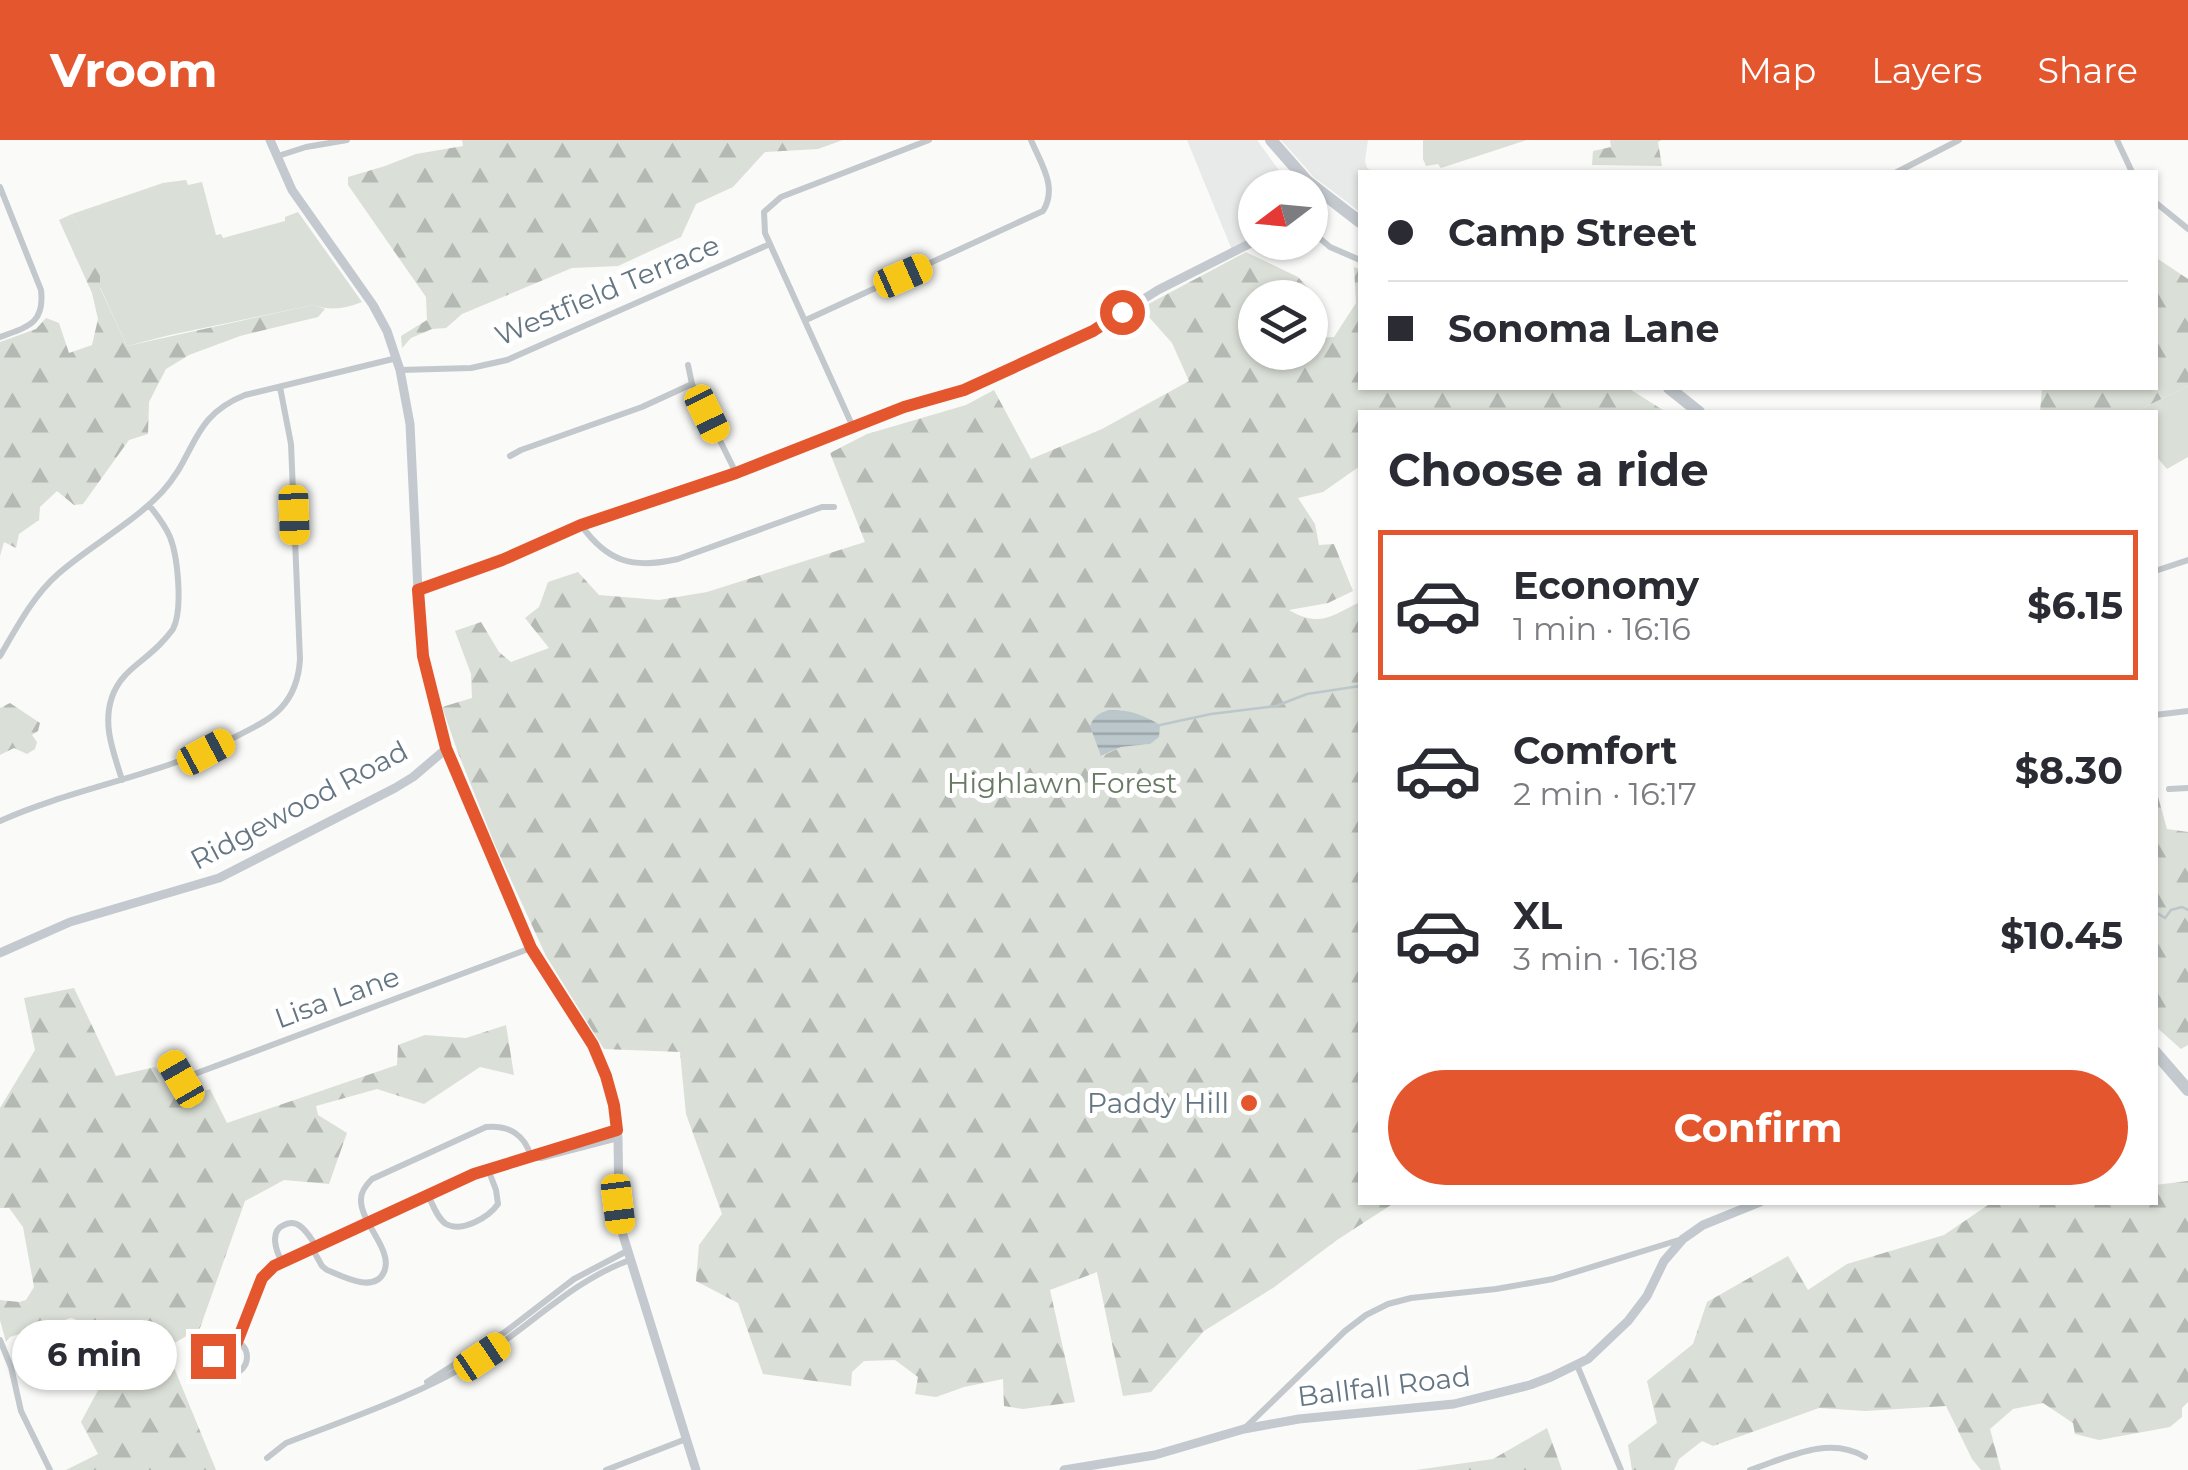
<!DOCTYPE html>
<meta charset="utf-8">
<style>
body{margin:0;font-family:Montserrat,sans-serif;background:#f7f7f7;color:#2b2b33;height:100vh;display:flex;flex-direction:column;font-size:38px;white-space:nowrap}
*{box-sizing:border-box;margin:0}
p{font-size:32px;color:#7c7c81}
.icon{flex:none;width:55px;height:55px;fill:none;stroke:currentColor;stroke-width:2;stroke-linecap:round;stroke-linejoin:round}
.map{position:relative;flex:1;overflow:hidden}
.panel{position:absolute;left:1358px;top:270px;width:800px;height:795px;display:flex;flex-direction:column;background:#fff;border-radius:0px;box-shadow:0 2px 8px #0004}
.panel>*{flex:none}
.guide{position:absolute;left:1358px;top:30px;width:800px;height:220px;border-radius:0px;box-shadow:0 2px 8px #0004;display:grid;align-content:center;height:220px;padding:0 30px;background:#fff}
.needle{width:65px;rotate:254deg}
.controls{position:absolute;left:1238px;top:30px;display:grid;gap:20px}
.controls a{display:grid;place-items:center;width:90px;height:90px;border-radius:50%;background:#fff;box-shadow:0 2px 8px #0004;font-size:50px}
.end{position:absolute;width:45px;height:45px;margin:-22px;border:12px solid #e4572e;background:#fff;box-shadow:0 0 0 5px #fff}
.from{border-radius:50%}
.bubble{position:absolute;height:70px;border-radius:35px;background:#fff;box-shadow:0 2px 8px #0004;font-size:32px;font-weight:700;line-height:70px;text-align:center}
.car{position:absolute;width:30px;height:60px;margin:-30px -15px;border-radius:12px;box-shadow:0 0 8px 2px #0007;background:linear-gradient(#f5c518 24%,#345 0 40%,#f5c518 0 76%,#345 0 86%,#f5c518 0)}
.guide b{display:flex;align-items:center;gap:35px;height:95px;font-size:38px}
.guide b+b{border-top:2px solid #e1e1e2}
.guide i{width:25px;height:25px;background:#2b2b33}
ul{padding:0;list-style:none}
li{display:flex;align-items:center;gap:30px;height:150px;margin:0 20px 15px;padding:0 10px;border:5px solid transparent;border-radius:0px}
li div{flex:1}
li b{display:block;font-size:38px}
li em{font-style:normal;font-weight:700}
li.selected{border-color:#e4572e}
li>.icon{width:90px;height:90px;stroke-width:1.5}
h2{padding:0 30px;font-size:45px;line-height:120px}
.primary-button{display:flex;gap:20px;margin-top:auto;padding:20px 30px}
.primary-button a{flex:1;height:115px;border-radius:60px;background:#e4572e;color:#fff;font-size:40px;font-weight:700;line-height:115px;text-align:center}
header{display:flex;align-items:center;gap:60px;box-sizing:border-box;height:140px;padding:0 50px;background:#e4572e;color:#fff}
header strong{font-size:48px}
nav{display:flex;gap:55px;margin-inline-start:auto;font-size:35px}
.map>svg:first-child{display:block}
.built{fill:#e8e9e9}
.green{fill:#dadfd7}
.forest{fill:url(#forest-firs);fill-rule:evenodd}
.water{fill:url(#water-rules)}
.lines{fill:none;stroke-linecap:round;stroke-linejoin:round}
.stream{stroke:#bbc7cb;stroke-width:2.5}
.street{stroke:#c3c8cc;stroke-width:6}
.secondary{stroke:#c3c9ce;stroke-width:9}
.highway{stroke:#c3c9ce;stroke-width:12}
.route{stroke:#e4572e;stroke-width:12}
.poi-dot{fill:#e4572e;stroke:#fff;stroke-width:4}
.labels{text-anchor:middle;stroke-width:10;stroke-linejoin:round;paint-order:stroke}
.street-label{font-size:28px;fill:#657683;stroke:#fff}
.park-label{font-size:28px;fill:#687a64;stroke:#fff}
.poi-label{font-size:28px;fill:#657683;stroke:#fff;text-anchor:end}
</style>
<header>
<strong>Vroom</strong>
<nav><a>Map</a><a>Layers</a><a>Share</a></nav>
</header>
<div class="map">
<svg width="2188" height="1330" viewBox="0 0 2188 1330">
<defs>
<pattern id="forest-firs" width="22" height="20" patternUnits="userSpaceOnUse" patternTransform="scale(2.5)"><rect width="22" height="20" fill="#dadfd7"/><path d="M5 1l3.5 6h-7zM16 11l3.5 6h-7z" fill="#b4b9b4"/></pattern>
<pattern id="water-rules" width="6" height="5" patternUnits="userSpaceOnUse" patternTransform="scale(2.5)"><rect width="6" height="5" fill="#bbc7cb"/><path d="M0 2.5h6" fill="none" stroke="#9ca6aa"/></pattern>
</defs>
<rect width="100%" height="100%" fill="#fafaf8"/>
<path class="built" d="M1187,0H1257L1281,33L1297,47L1255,48V96L1232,110Z
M1281,0H1368L1365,21L1367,28L1374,32H1360V72L1314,37Z"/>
<path class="green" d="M1423,0H1527L1441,28L1438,24L1426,26L1423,19Z
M186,40L188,45L202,42L216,95L221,94L223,98L285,81V77L298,72L362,162C345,169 330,171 313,165L170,195L127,206L100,147L99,130L72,74L163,43Z
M2188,246V317L2167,329L2155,315V272H2135Z"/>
<path class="forest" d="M462,0H843L818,9L765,12L733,47L696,64L681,97L618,126L572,128L462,174L446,188L432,189L411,198L402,208L401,196L427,180L426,157L348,45V37L385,26L416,14L463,6Z
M1610,0H1662L1658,2L1662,26L1592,25L1593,11L1611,7Z
M72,74L100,130V148L127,206L313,165L325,169L318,177L240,196L189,215L166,229L149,262L148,294L129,300L83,364L74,365L57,351L40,367L39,380L19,394L16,408L4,402L0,416V202L36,189L46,178L59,183L69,213L92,205L98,179L92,153L59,80Z
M1246,112L1298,137L1321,162L1317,198L1334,197L1356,163L1354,127L1360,129V248H1628L1666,272H1360V326L1323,352L1298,358L1315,384L1319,405L1334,404L1353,451L1328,463L1289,470C1320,488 1331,476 1360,462V1062L1394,1063L1337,1100L1273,1148L1204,1191L1151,1252L1123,1256L1097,1132L1050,1150L1075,1262L1023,1269L1004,1266L1003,1239L964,1247L936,1257L915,1254L918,1237L895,1220L864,1221L852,1232L851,1246L763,1234L738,1163L696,1141L699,1105L722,1074L686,974L680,912L604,909L546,816L495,705L457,610L442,567L472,558L471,534L455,491L481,482L499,512L511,522L549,508L525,478L539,467L548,442L578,432L599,455L659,460L707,452L865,402L830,313L867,294L966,265L994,250L1031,319L1102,289L1189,241L1172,203L1141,168ZM1255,158H1310V212H1255ZM1120,570L1149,579L1150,604L1121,607L1102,616L1097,605Z
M2155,117L2188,139V246L2135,272H2040L2042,248H2155Z
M10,563L40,583L38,591L32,595L37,602L35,609L27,614L14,608L0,615V568Z
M2155,646L2167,689L2188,692V905L2181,909L2155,886Z
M74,848L116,936L155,927L186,957L210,949L227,983L397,925L398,905L425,895L466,898L506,885L514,935L480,927L424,964L377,949L316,966L318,975L347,993L329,1044L284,1040L245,1061L200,1188L166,1208L216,1330H66L98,1314L81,1282L111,1226L100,1188L71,1178L10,1197L6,1202L0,1180V1160L19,1162L26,1160L34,1147L23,1087L9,1068H0V968L35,910L24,858Z
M2188,1041V1262L2182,1268V1277L2170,1287L2099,1300L2075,1294L2073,1283L2043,1263L2013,1269L1990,1289L2001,1330H1981L1972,1319L1946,1266L1865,1271L1819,1268L1713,1306L1702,1301L1679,1319L1674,1330H1632L1628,1305L1657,1283L1647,1241L1693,1204L1707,1162L1788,1116L1808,1150L1847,1124L1944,1095L1991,1063L2155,1062V1045Z
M1547,1288L1562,1330H1416L1493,1319Z"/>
<path class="water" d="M1109,570C1128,569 1144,575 1160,585L1159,597L1150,604L1121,607L1101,616L1090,586C1094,576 1099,573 1109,570Z"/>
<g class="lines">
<path class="stream" d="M1160,585L1211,574L1276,566L1307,554L1360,546
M2155,774L2157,773L2165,778L2171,770L2182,767L2188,770"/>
<path class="street" d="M2117,0L2132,32
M278,16L306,7L347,0
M1897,32L1959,0
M0,47L41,150C45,184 27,187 0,197
M2155,62L2188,89
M1310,90L1330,107L1360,120
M806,180L1043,71C1058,47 1041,24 1031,0
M688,225L692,244L736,333
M400,230L471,228L507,220L770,104
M853,287L765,93L764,72L781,57L929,0
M510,316L521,310L642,267L692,244
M581,385C608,423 634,429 678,419L822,367H834
M2155,431L2188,420
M0,516C17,487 33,456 58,434C91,405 132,384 162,352C197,314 190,277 245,255L397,218
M2155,575L2188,571
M122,640C114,613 102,586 112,557C121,530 146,521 163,501C167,497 170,493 173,489C183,470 178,417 170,397C165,385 157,375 149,365
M2169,649L2188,648
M0,681C76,647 160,636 235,597C250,589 269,581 281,568C294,554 299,537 300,519L291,304L280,247
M169,918L181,939L531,808
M533,1017L541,1018L618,998
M428,1055C433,1065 437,1078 446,1084C462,1093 489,1077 498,1064L496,1050L488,1029
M312,1108L322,1126L327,1130C342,1136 374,1154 384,1132C394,1110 360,1083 361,1059C361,1051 366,1045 372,1039L486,987C509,985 525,995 531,1017
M282,1122C276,1111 269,1091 284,1085C290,1082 296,1083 300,1086C307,1091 312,1100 316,1106
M0,1200L11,1227L21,1271L50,1330
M213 1217a17 17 0 1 1 34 0a17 17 0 1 1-34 0Z
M237,1202L262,1138L274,1126L474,1034L617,990
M1577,1225L1621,1330
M427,1242L505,1192L574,1139L627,1111
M1245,1288L1345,1191L1366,1175L1388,1164L1411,1158L1496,1149L1553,1139L1682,1099
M267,1318L286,1303C348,1279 419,1255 476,1220C528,1189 571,1141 630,1120
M606,1330L686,1299
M1750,1330C1787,1318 1828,1295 1865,1317"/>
<path class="secondary" d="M270,0L292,50L373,165L387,191L400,230L410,284L420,493L423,516L446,609L531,808L593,905L606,936L614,965L618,998L619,1064L622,1092L696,1330
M1310,65L1322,54
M418,450L502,420L581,385L736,333L904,267L964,249L988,240L1093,191L1158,150L1255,101
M0,813L70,782L219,738L395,648L413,637L446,609
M1064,1330L1155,1315L1244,1289L1299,1279L1454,1264L1530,1245L1551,1237L1588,1219L1628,1181L1647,1156L1664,1121L1683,1099L1703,1085L1760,1062"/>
<path class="highway" d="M1271,0L1307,41L1360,82
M1669,248L1699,272
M2155,912L2188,950"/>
</g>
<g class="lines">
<path class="route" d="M213,1216C216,1204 225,1198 237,1202L262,1138L274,1126L474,1034L617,990L614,965L606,936L593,905L531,808L446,608L423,516L418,450L502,420L581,385L736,333L904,267L964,250L1093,191L1122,172"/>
</g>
<circle class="poi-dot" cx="1249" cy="963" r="10"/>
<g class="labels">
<g class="street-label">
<text transform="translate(607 150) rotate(-23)" y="10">Westfield Terrace</text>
<text transform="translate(299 665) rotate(-28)" y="10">Ridgewood Road</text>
<text transform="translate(337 857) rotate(-20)" y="10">Lisa Lane</text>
<text transform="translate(1384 1246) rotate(-7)" y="10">Ballfall Road</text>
</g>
<g class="park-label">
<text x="1062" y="653">Highlawn Forest</text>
</g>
<g class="poi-label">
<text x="1229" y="973">Paddy Hill</text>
</g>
</g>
</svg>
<div class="controls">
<a><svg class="needle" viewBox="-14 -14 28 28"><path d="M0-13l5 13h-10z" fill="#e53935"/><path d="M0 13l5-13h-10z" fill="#7c7c81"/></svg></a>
<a><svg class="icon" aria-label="layers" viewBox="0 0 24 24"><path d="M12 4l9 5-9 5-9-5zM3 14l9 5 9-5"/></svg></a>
</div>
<i class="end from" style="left:1122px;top:172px"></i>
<i class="end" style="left:213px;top:1216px"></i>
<div class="bubble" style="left:12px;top:1180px;width:165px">6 min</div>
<i class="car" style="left:903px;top:136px;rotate:66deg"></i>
<i class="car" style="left:707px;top:274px;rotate:154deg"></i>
<i class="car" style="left:294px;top:375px;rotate:178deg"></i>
<i class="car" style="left:206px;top:612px;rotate:62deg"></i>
<i class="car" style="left:181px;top:939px;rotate:330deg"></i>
<i class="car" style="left:618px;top:1064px;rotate:173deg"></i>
<i class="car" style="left:482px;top:1217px;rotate:56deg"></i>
<div class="guide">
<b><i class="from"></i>Camp Street</b>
<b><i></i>Sonoma Lane</b>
</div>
<section class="panel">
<h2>Choose a ride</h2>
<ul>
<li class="selected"><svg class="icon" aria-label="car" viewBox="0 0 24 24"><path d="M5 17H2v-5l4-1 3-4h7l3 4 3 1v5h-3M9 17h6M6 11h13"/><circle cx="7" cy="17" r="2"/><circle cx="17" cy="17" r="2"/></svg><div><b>Economy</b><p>1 min · 16:16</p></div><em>$6.15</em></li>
<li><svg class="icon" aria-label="car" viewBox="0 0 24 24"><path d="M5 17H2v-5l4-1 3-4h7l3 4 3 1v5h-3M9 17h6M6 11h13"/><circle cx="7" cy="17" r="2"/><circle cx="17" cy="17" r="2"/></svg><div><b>Comfort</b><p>2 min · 16:17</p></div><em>$8.30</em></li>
<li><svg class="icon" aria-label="car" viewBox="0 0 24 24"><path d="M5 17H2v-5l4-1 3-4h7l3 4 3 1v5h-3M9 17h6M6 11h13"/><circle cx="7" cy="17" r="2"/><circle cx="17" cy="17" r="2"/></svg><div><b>XL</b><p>3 min · 16:18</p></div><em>$10.45</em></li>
</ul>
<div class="primary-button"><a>Confirm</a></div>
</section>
</div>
